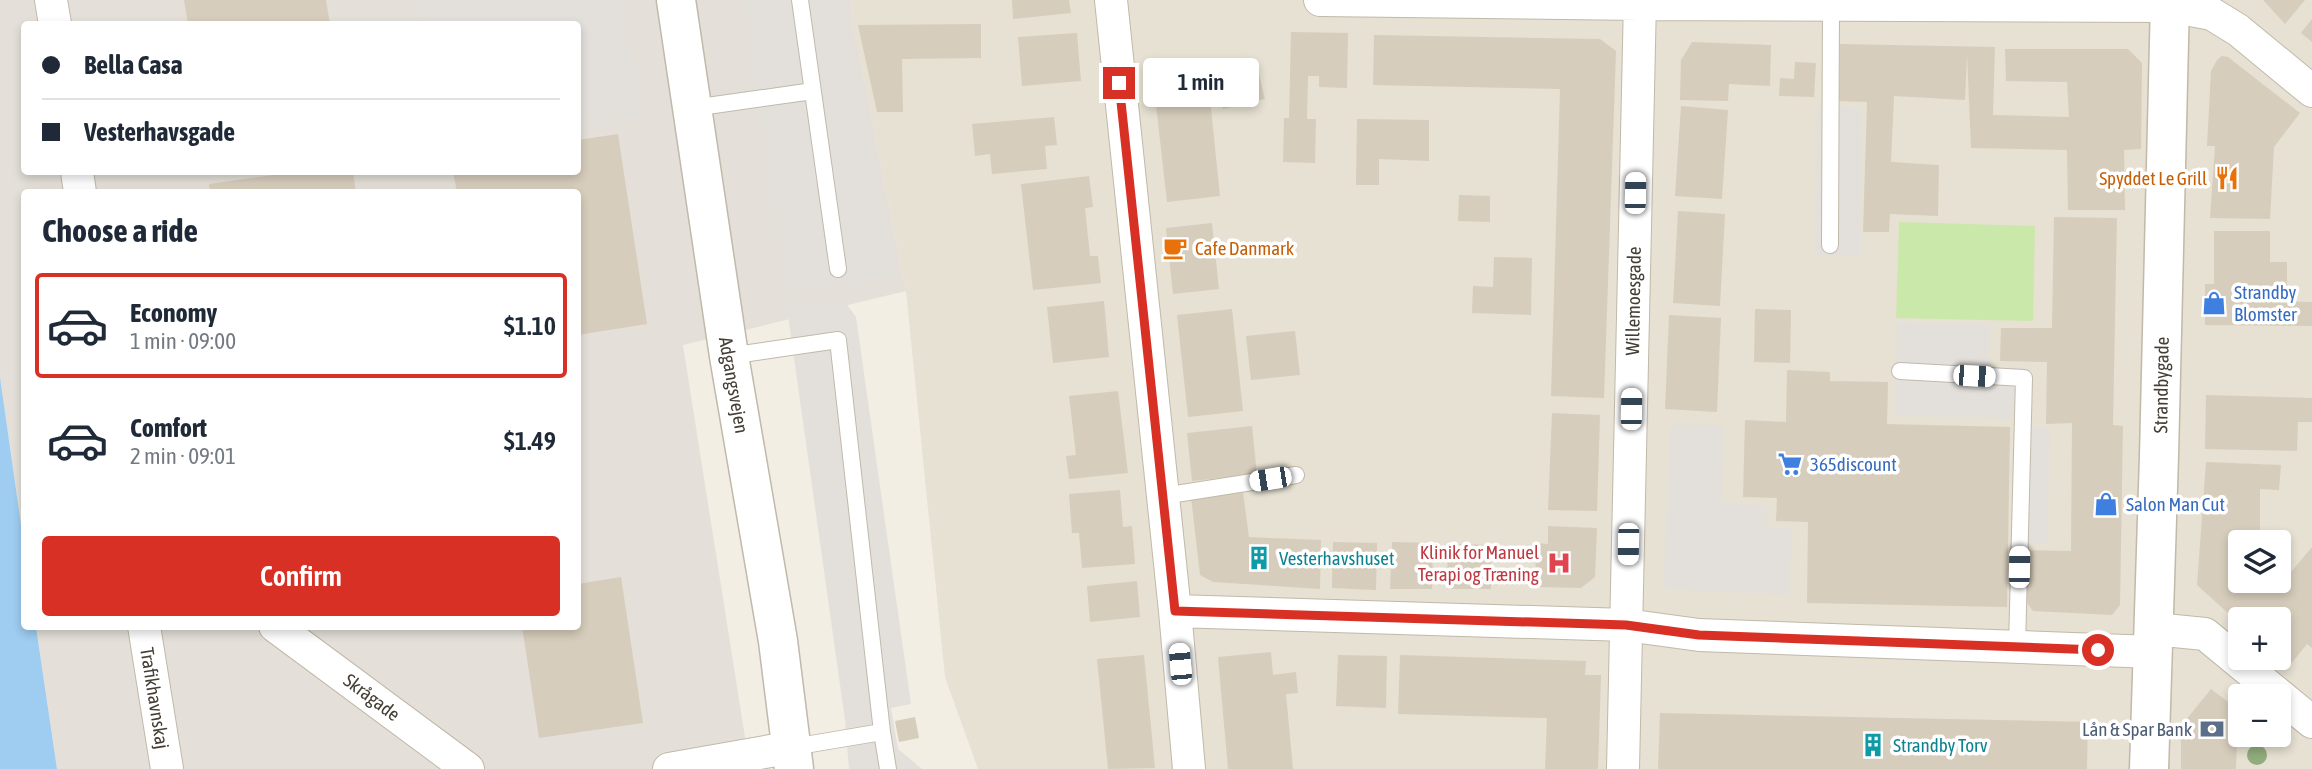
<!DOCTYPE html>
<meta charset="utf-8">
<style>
body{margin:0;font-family:"Asap Condensed",sans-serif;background:#f2f2f3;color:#1f2937;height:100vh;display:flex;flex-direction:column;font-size:26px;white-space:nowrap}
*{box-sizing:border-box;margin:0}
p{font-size:23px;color:#747a83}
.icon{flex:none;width:38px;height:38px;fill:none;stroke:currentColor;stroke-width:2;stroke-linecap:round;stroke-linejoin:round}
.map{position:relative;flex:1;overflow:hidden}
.sheet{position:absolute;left:21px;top:189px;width:560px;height:441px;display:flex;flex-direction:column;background:#fff;border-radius:7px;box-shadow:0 4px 10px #0003}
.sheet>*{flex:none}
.top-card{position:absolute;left:21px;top:21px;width:560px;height:154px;border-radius:7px;box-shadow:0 4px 10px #0003;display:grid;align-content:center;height:154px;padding:0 21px;background:#fff}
.fabs{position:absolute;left:2228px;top:530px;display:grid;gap:14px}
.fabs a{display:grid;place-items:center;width:63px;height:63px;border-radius:7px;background:#fff;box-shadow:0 4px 10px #0003;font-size:35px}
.end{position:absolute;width:32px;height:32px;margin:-16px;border:9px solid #d93025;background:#fff;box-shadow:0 0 0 4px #fff}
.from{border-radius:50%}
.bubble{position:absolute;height:49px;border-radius:7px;background:#fff;box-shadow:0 4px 10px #0003;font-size:23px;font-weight:600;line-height:49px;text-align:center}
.car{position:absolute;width:21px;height:42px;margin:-21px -10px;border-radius:9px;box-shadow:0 0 5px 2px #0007;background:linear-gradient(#fff 24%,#345 0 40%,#fff 0 76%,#345 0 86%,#fff 0)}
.top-card b{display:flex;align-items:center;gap:24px;height:66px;font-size:26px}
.top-card b+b{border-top:2px solid #e0e1e3}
.top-card i{width:18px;height:18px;background:#1f2937}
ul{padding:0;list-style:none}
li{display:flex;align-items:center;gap:21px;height:105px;margin:0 14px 10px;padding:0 7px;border:4px solid transparent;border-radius:7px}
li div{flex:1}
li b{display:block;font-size:26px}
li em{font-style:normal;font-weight:600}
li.on{border-color:#d93025}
li>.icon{width:63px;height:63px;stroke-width:1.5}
h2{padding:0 21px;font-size:32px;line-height:84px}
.cta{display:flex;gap:14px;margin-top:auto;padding:14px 21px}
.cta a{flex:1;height:80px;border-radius:7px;background:#d93025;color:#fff;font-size:28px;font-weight:600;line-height:80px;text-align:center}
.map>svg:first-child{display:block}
.residential{fill:#e6e1d2;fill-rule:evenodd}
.industrial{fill:#e4e0d9;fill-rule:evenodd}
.green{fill:#cbe8ab}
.parking{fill:#e3e0dc}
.water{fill:#9ecdf1}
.building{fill:#d7cdbc}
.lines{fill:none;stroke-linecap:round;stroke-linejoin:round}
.service-casing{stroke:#c1b9a9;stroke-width:18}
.minor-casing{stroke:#c1b9a9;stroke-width:34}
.tertiary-casing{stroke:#c1b9a9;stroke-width:41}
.service{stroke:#fff;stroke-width:16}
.minor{stroke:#fff;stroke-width:32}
.tertiary{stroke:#fff;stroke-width:38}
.tree{fill:#91ad7c}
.route{stroke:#d93025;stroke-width:9}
.labels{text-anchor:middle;stroke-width:7;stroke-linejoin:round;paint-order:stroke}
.food-label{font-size:19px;fill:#c56008;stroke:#fff;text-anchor:end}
.shop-label{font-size:19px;fill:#366cbe;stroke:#fff;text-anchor:start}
.street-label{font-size:19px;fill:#443e34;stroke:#fff}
.health-label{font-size:19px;fill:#be3a42;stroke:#fff;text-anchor:end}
.culture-label{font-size:19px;fill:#0d838f;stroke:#fff;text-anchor:start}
.service-label{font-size:19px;fill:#4e5e75;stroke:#fff;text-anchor:end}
</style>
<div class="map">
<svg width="2312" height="769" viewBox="0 0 2312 769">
<rect width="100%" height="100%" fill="#f2eee4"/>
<path class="residential" d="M852,0H2312V769H978L945,677L906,291L853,21ZM2240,542H2278V581H2240ZM2240,620H2278V658H2240ZM2240,696H2278V735H2240Z"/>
<path class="industrial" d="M0,0H852L853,21L906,291L683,345L750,769H57L36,627L578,626V192H24V546L0,377ZM24,24H578V172H24Z"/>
<path class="green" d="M1899,222L2035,226L2033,321L1896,318Z"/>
<path class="parking" d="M418,0H623L641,117L578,127V24H422Z
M743,0H845L895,277L785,291Z
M1817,106L1862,107L1861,255H1816Z
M841,297L856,317L911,704L891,708L898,749L922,769H849L845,720L786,301Z
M1897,322L1990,325L1989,367L2030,368L2028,427L2050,429L2047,543L2012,542L2016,419L1895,415Z
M1671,424L1724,426L1721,503L1767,506L1766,527L1792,528L1789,595L1663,589Z"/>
<path class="water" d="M0,377L24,546V626L36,627L57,769H0Z"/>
<path class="building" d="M184,0H326L330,24H188Z
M1012,0H1069L1071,13L1013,19Z
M2263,0H2305L2285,24Z
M2312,19V42L2301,33Z
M981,24V58L902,59L903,112H877L858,25Z
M1291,32L1348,33L1347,88L1319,87V76H1308L1307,119H1316L1315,163L1283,162L1284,118H1289Z
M1077,33L1081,81L1022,86L1018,37Z
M1374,35L1600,39L1616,51L1604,398L1551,396L1560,89L1373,85Z
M1692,42L1771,45L1770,86L1729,84L1728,101L1680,100L1681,60Z
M1840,44L1995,47L1993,115L2069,117L2067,82L2006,81L2005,49H2128L2142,63L2141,149L2124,150L2125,210H2068L2067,150L1971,148L1967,54L1965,100L1894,96L1891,162L1939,165L1938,216L1890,214L1889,232H1863L1867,102L1839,101Z
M2222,56L2228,57L2300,113L2274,147L2270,219L2210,218L2215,146H2207L2211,71L2217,60Z
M1255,58L1265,99L1223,109L1214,68Z
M1795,62L1816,63L1814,97L1779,96L1780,78L1794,79Z
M1210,99L1220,196L1167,202L1156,105Z
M1681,106L1728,110L1722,199L1675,196Z
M1054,117L1057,145L1045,146L1047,169L992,174L990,154L975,156L972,124Z
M1357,119L1429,120V161L1379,159V185H1356Z
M618,134L647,324L578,335V192H457L453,172H578V140Z
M294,172H353L356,192H210L209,184Z
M1089,176L1093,207L1085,208L1090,256H1098L1101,283L1033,290L1021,184Z
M1459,195L1490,196V222L1458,221Z
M1678,211L1725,214L1720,306L1673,303Z
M2054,217L2117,218L2113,425L2123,426L2120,605L2112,615L2033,611L2025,600L2026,550L2071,551L2072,423L2046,424L2047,362L2000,361L2001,328H2052Z
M1212,223L1219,289L1173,294L1166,228Z
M2214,231H2270V262H2287V286L2248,285V301L2312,302V326L2205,325V284H2214Z
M1494,257L1532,258L1531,315L1472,313L1473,286L1493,287Z
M1104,301L1109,357L1053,363L1047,307Z
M1232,309L1243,411L1188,417L1177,315Z
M1755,309L1791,310L1790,363L1754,362Z
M1669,315L1721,318L1717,412L1665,409Z
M1295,331L1300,375L1251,380L1246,336Z
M1787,370L1830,372V381L1888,382L1887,424L2010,427L2007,607L1807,603L1808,522L1776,521L1777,498L1743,497L1745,420L1786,422Z
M1118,391L1128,473L1069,479L1066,456L1076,455L1069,396Z
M2206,395L2312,398V422H2298L2297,451L2205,449Z
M1552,413L1600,415L1597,511L1548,510Z
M1252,426L1257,474L1192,481L1187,433Z
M2206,462L2281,465L2279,490L2260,489V542H2240V581H2278V563L2291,572L2312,547V648L2307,644L2290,665L2278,655V620H2240V624L2197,585Z
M1120,490L1123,527L1132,526L1135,564L1082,568L1079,533H1072L1069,494Z
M1243,492L1249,537L1321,540L1320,589L1213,582L1200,575L1191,497Z
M1548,526L1597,528L1595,577L1581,588L1535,587L1536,543L1548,544Z
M1333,542L1377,543L1376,590L1332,588Z
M1392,542L1433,543L1432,589H1390Z
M1448,544L1491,545V589H1447Z
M621,577L643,723L539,738L522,626H578V584Z
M1137,581L1140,617L1090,622L1087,586Z
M1271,652L1273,675L1296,672L1298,693L1286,694L1293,769H1228L1218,657Z
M1144,655L1155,768L1108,769L1097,659Z
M1338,655L1387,656L1386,708L1336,706Z
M1400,655L1586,661L1585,675H1601L1598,769H1545L1547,718L1398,714Z
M2211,689L2240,711V735H2243L2237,743L2236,769H2181V726Z
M1660,713L2088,722L2087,769H1658Z
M915,717L919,738L899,742L895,721Z"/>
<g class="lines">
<g class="service-casing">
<path id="service" d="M800,0L838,269
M693,108L813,91
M1830,245L1831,5
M729,356L838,340L882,732L793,747
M1900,371L2024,378L2017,647
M1163,496L1296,475
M882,732L888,769"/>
</g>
<g class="minor-casing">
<path id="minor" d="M51,0L55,24
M1111,0L1175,611L1189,769
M1320,0L1640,4L2169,6L2212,14L2238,30L2312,91
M77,172L80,192
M1175,611L1626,625L1699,635L2154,652
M144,626L167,769
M275,626L468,769
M2154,629L2205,634L2312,722
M669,769L793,747
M1623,769L1640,0"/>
</g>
<g class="tertiary-casing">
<path id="tertiary" d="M676,0L729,356L778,641L794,769
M2149,769L2159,456L2170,0"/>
</g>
<use href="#service" class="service"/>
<use href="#minor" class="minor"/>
<use href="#tertiary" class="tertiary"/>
</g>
<circle class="tree" cx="2257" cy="755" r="10"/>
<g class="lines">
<path class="route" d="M1119,83L1175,611L1626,625L1699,635L2098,650"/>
</g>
<defs>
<g id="restaurant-bare" transform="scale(1.89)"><path d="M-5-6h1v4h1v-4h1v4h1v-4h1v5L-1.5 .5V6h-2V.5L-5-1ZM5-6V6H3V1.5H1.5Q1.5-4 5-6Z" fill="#e8710a" stroke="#fff" stroke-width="2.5" paint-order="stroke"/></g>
<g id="cafe-bare" transform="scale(1.89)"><path d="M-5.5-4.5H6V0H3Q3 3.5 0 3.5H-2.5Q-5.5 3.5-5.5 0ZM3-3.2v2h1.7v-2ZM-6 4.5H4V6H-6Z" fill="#e8710a" stroke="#fff" stroke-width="2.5" paint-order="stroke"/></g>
<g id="shop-bare" transform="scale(1.89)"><path d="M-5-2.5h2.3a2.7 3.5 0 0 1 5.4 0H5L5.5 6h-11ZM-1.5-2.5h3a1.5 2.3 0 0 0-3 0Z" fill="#3f7fe0" stroke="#fff" stroke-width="2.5" paint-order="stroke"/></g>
<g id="supermarket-bare" transform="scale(1.89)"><path d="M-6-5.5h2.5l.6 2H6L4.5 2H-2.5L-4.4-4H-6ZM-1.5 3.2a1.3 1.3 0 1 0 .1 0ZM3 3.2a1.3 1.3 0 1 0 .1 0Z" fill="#3f7fe0" stroke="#fff" stroke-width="2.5" paint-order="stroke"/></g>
<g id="building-bare" transform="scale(1.89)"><path d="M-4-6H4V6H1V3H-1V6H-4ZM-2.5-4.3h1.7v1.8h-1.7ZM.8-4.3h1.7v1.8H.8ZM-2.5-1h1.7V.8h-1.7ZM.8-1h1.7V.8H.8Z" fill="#0f9aa8" stroke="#fff" stroke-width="2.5" paint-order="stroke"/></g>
<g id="hospital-bare" transform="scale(1.89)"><path d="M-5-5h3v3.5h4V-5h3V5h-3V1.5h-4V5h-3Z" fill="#e0444e" stroke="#fff" stroke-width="2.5" paint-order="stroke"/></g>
<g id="bank-bare" transform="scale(1.89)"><path d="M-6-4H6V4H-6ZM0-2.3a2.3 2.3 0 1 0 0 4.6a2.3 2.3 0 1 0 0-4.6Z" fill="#5c6f8a" stroke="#fff" stroke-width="2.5" paint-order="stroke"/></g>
</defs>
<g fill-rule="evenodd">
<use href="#restaurant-bare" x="2227" y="178"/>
<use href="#cafe-bare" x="1175" y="248"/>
<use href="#shop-bare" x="2214" y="303"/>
<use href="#supermarket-bare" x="1790" y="464"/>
<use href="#shop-bare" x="2106" y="504"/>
<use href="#building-bare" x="1259" y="558"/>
<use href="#hospital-bare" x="1559" y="563"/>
<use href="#bank-bare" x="2212" y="729"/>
<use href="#building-bare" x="1873" y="745"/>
</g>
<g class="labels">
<g class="food-label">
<text x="2207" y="185">Spyddet Le Grill</text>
<text x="1195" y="255" text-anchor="start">Cafe Danmark</text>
</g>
<g class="shop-label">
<text x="2234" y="299">Strandby<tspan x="2234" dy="22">Blomster</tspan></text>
<text x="1810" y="471">365discount</text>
<text x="2126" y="511">Salon Man Cut</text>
</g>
<g class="street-label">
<text transform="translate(1633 301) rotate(-89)" y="7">Willemoesgade</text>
<text transform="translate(734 385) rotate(80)" y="7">Adgangsvejen</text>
<text transform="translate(2161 385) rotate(-89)" y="7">Strandbygade</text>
<text transform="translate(372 697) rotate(37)" y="7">Skrågade</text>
<text transform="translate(155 698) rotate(81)" y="7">Trafikhavnskaj</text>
</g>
<g class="health-label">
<text x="1539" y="559">Klinik for Manuel<tspan x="1539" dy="22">Terapi og Træning</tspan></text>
</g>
<g class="culture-label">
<text x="1279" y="565">Vesterhavshuset</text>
<text x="1893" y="752">Strandby Torv</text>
</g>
<g class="service-label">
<text x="2192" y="736">Lån &amp; Spar Bank</text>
</g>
</g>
</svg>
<div class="fabs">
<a><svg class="icon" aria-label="layers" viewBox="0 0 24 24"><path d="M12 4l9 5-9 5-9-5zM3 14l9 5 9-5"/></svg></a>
<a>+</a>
<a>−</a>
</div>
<i class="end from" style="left:2098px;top:650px"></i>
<i class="end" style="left:1119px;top:83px"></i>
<div class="bubble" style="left:1143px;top:58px;width:116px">1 min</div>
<i class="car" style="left:1635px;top:193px;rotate:1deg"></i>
<i class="car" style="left:1974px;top:376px;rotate:93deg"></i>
<i class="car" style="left:1631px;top:409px;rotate:1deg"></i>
<i class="car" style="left:1270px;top:479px;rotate:261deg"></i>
<i class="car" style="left:1628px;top:544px;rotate:181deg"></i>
<i class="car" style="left:2019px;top:567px;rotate:1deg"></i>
<i class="car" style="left:1180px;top:664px;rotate:355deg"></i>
<div class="top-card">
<b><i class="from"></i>Bella Casa</b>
<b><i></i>Vesterhavsgade</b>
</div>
<section class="sheet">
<h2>Choose a ride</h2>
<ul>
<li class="on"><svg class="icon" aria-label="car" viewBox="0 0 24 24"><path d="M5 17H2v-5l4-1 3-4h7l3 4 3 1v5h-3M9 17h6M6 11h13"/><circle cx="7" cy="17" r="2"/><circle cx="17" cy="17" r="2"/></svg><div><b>Economy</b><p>1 min · 09:00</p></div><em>$1.10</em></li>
<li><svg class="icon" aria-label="car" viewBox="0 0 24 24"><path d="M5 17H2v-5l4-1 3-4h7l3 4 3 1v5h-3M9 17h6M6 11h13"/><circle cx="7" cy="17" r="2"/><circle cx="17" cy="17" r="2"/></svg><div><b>Comfort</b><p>2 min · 09:01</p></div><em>$1.49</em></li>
</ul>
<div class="cta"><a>Confirm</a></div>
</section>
</div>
